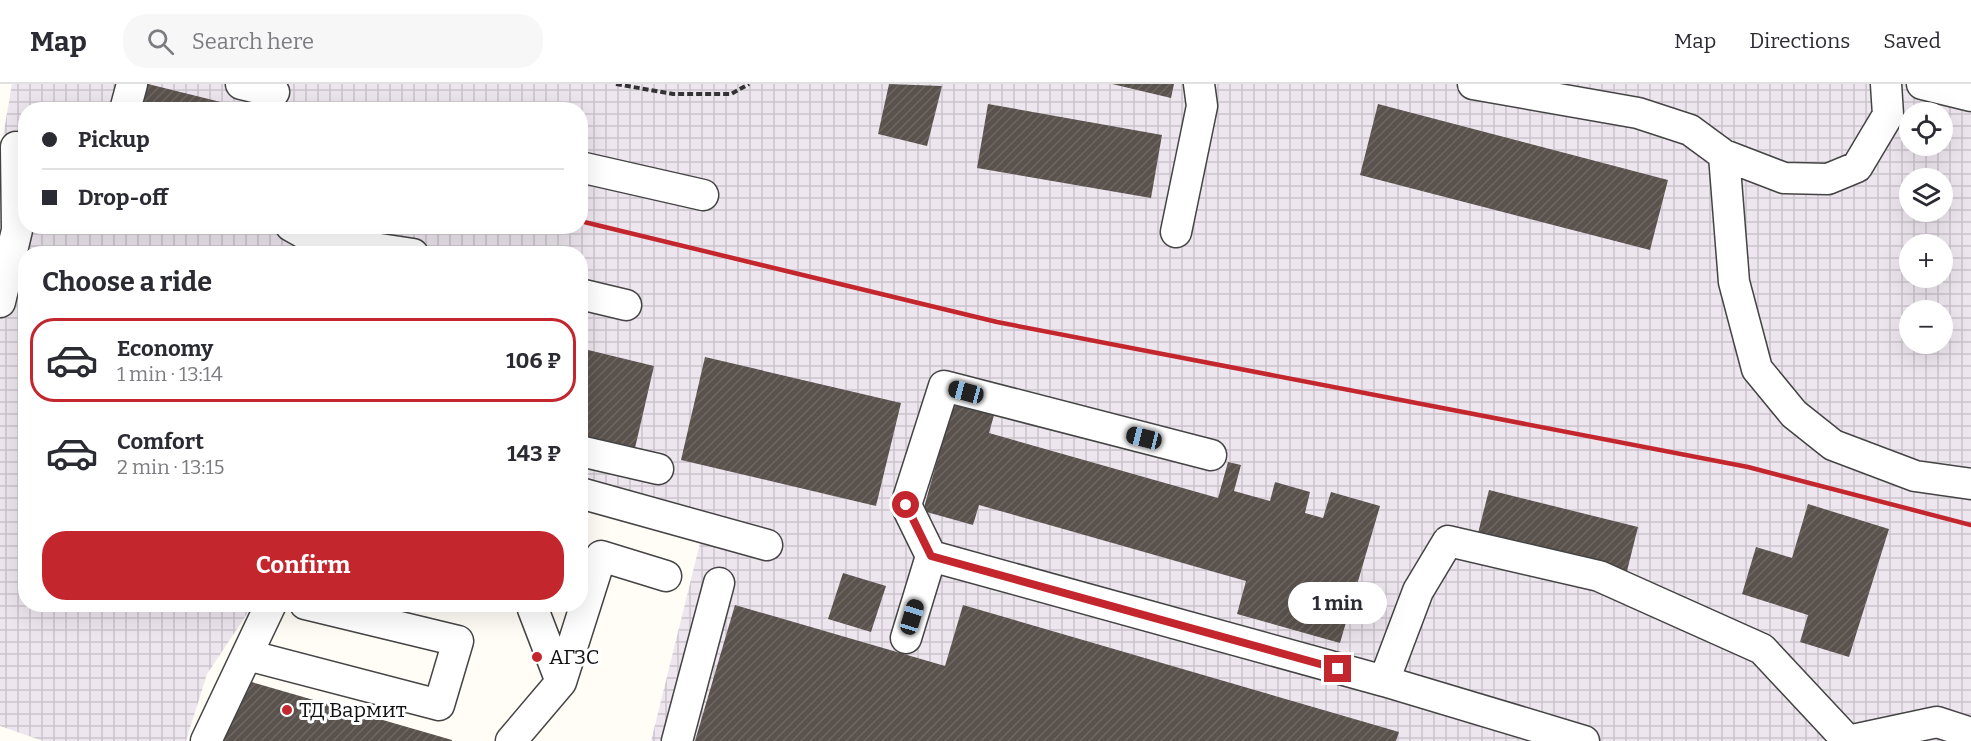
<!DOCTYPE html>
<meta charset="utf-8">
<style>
body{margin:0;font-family:Bitter,serif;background:#f7f7f7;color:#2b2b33;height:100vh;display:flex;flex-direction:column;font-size:22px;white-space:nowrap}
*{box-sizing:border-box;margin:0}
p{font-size:20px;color:#7c7c81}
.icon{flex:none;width:33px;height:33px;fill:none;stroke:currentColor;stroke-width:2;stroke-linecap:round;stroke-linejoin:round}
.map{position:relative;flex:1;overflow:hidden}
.details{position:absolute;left:18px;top:162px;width:570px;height:366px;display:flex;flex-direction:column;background:#fff;border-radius:24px;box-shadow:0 6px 24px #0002}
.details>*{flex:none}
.guide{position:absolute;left:18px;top:18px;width:570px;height:132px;border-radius:24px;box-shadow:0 6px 24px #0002;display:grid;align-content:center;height:132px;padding:0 24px;background:#fff}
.buttons{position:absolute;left:1899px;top:18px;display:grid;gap:12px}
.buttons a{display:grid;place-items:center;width:54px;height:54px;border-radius:50%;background:#fff;box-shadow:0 6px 24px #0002;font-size:30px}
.end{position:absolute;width:27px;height:27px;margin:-14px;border:8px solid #c4262e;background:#fff;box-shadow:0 0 0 3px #fff}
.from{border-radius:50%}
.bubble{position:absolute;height:42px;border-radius:21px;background:#fff;box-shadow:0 6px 24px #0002;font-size:20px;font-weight:700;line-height:42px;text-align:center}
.car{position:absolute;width:18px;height:36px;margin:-18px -9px;border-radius:8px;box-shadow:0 0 4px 2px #0007;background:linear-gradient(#222 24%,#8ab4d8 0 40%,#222 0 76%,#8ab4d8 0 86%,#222 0)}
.guide b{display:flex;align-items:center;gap:21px;height:57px;font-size:22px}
.guide b+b{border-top:2px solid #e1e1e2}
.guide i{width:15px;height:15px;background:#2b2b33}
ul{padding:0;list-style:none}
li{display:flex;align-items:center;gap:18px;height:84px;margin:0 12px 9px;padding:0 12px;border:3px solid transparent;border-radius:24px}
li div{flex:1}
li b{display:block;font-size:22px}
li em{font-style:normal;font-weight:700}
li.current{border-color:#c4262e}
li>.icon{width:54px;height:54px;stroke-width:1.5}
h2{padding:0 24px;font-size:27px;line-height:72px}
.cta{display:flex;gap:12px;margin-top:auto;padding:12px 24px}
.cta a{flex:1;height:69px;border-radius:24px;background:#c4262e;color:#fff;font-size:24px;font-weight:700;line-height:69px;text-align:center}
header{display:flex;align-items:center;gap:36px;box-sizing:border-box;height:84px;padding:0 30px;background:#fff;border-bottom:2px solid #e1e1e2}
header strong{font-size:28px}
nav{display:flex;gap:33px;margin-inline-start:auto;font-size:21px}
.search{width:420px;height:54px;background:#f7f7f7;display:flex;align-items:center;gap:15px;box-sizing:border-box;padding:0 21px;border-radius:24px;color:#7c7c81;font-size:22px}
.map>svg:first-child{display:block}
.industrial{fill:url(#industrial-grid);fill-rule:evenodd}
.building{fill:url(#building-hatch)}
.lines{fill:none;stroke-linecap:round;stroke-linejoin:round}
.minor-casing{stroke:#444;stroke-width:33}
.path{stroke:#333;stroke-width:4;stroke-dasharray:6 3;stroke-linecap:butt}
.minor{stroke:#fff;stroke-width:30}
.rail{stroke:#c4262e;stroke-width:4.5}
.route{stroke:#c4262e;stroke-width:8}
.poi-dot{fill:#c4262e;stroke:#fff;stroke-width:2}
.labels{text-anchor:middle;stroke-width:6;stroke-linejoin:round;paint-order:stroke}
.poi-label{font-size:21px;fill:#111;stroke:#fff;text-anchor:start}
</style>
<header>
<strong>Map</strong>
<div class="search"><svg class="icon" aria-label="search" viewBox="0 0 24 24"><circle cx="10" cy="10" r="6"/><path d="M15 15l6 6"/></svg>Search here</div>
<nav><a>Map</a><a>Directions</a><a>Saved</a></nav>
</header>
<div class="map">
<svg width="1971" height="657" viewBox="0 0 1971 657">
<defs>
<pattern id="industrial-grid" width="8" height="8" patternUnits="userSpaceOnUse" patternTransform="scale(1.5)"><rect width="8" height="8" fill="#eee6ef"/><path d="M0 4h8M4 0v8" fill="none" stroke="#cbc4cc"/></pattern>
<pattern id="building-hatch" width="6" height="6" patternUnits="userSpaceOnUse" patternTransform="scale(1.5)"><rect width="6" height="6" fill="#5a524d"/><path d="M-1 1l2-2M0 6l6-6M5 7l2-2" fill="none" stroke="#6d6662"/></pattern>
</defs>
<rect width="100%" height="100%" fill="#fffdf5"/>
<path class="industrial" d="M12,0H1971V657H651L702,451L581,416L580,170H26V520L253,521L207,590L186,657H43L0,642V70ZM26,26H580V142H26ZM1910,28H1942V62H1910ZM1910,94H1942V128H1910ZM1910,160H1942V194H1910ZM1910,226H1942V260H1910Z"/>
<path class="building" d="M140,0H148L253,26H134Z
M889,0L942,2L927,62L878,50Z
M1112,0H1174L1171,14Z
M988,20L1162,51L1151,114L977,84Z
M1378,20L1668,96L1650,166L1360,91Z
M580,264L654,282L635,364L580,351Z
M705,273L901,319L876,422L681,376Z
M955,313L996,324L989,349L1218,414L1228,378L1241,381L1234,407L1270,417L1275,398L1310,408L1305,429L1323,434L1331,408L1380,422L1340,559L1237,530L1246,497L979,421L973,441L923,427Z
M1489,406L1638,443L1626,491L1477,453Z
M1808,420L1889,445L1849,573L1800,558L1808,531L1742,510L1756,463L1792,474Z
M843,489L886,502L871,548L828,535Z
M735,521L945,582L963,521L1399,648L1396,657H695Z
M238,594L452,656V657H219Z"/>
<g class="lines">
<g class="minor-casing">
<path id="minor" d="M241,0L274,8
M1473,0L1638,29L1690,46L1724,71L1734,198L1757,285L1794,330L1833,361L1915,392L1971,400
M1922,0L1971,12
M125,26L132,0
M1724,71L1784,94L1828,95L1857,83L1888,31L1886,0
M580,83L703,111
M291,142L314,155L413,170
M1176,148L1202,22L1199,0
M580,210L626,221
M0,218L17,146L16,63
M580,367L658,385
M580,409L767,461
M931,472L906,421L944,302L1211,371
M535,520L533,525L561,598
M906,554L931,472L1384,597L1418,507L1448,457L1599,492L1762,565L1848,657L1937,638L1971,649
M247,571L439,621L458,557L305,520
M1384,597L1584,657
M206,657L271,520
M511,657L561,598L601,472L666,492
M677,657L719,499"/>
</g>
<path class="path" d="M616,0L673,10H731L749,0"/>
<use href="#minor" class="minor"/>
<path class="rail" d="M580,137L997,238L1748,383L1971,441"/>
</g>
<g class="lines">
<path class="route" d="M906,421L931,472L1338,585"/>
</g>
<g class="poi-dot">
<circle cx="537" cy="573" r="6"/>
<circle cx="287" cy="626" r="6"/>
</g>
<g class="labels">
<g class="poi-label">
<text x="549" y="580">АГЗС</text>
<text x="299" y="633">ТД Вармит</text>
</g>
</g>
</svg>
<div class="buttons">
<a><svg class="icon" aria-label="locate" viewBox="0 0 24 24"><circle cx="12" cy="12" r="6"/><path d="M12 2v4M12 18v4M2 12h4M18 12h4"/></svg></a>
<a><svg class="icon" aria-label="layers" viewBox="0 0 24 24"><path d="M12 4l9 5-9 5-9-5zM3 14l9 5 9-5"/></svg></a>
<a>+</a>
<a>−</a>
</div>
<i class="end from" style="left:906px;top:421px"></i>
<i class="end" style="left:1338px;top:585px"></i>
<div class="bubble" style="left:1288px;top:498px;width:99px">1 min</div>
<i class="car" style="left:966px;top:308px;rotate:285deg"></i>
<i class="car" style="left:1144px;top:354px;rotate:284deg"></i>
<i class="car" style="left:912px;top:533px;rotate:17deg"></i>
<div class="guide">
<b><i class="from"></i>Pickup</b>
<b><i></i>Drop-off</b>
</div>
<section class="details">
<h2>Choose a ride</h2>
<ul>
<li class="current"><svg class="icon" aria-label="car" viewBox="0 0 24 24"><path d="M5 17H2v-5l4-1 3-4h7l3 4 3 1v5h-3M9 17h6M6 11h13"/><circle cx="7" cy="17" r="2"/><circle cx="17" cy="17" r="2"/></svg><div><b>Economy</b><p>1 min · 13:14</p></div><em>106 ₽</em></li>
<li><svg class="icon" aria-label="car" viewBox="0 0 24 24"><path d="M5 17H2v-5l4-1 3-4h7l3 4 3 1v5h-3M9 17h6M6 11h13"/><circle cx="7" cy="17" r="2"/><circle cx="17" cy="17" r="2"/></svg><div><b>Comfort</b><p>2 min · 13:15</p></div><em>143 ₽</em></li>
</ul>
<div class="cta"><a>Confirm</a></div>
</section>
</div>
